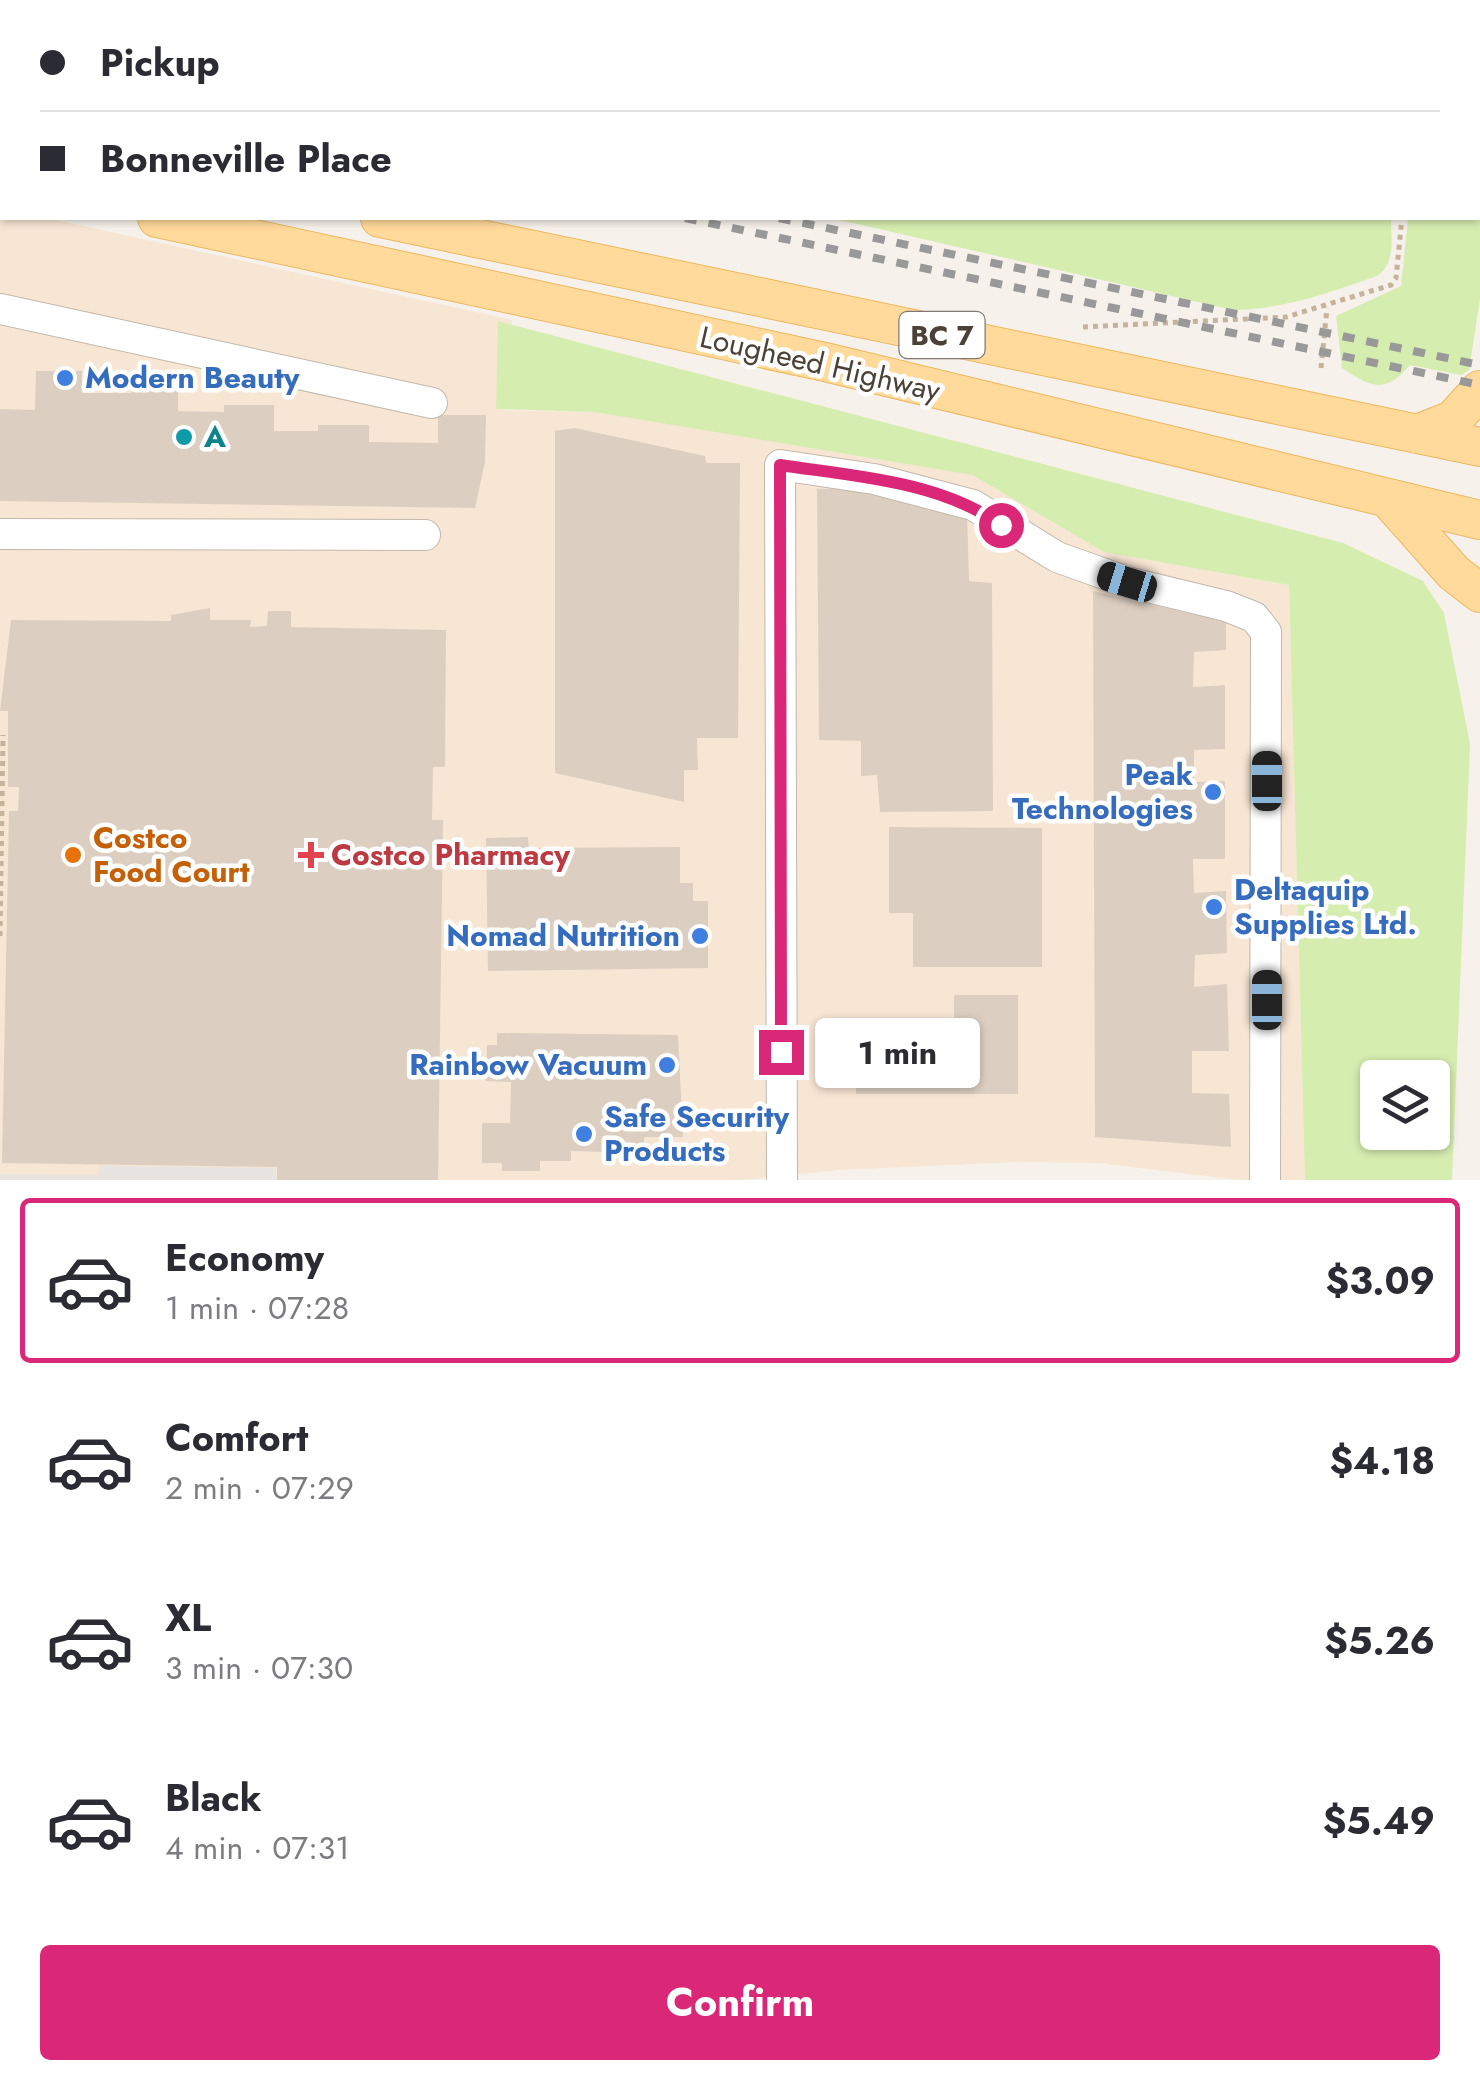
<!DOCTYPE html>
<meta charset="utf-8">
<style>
body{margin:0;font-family:Jost,sans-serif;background:#f2f2f3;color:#2b2b33;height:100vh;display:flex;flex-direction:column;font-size:38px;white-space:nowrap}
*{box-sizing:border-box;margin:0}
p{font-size:32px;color:#7c7c81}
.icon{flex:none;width:55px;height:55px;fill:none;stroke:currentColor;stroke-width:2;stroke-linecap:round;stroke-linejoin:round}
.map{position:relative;height:1180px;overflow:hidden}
.sheet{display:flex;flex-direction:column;background:#fff;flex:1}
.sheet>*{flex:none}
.top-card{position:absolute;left:0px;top:0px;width:1480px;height:220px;box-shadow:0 2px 8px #0004;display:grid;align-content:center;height:220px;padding:0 40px;background:#fff}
.buttons{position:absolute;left:1360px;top:1060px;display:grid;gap:20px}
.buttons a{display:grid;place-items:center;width:90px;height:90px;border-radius:10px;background:#fff;box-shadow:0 2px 8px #0004;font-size:50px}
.end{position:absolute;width:45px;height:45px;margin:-22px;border:12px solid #db2777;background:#fff;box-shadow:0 0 0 5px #fff}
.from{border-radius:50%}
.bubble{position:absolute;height:70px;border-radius:10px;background:#fff;box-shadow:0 2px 8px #0004;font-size:32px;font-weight:700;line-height:70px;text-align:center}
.car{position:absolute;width:30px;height:60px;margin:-30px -15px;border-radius:12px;box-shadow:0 0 8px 2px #0007;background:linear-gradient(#222 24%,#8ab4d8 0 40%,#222 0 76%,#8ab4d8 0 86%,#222 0)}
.top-card b{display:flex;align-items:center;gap:35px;height:95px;font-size:38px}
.top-card b+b{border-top:2px solid #e1e1e2}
.top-card i{width:25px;height:25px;background:#2b2b33}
ul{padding:18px 0 0;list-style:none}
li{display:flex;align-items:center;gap:30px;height:165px;margin:0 20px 15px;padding:0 20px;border:5px solid transparent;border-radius:10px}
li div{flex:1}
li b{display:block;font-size:38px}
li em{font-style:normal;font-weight:700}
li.active{border-color:#db2777}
li>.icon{width:90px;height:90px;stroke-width:1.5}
.primary-button{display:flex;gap:20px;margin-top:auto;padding:20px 40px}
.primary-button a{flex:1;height:115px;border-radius:10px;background:#db2777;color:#fff;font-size:40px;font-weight:700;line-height:115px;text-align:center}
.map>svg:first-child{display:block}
.commercial{fill:#f8e6d4}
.industrial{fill:#e6e0db}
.green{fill:#d6edb0;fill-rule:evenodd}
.parking{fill:#e7e4e1}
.building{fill:#dccfc1}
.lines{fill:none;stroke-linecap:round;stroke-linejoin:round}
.minor-casing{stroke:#c2b8ab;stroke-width:32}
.major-casing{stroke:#edb861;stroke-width:40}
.path{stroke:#c5b39b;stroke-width:5;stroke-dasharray:5 5;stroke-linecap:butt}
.minor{stroke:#fff;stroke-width:30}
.major{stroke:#ffda9a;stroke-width:38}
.rail{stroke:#999;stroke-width:8;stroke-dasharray:12 12;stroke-linecap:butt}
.route{stroke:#db2777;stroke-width:12}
.shop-dot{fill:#3f7fe0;stroke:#fff;stroke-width:4}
.culture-dot{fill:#0f9aa8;stroke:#fff;stroke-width:4}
.food-dot{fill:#e8710a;stroke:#fff;stroke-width:4}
.health-dot{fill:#e0444e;stroke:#fff;stroke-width:4}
.labels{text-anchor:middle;stroke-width:9;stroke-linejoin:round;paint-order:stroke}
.shield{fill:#fff;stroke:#817a73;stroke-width:2.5}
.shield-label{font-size:28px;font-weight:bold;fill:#4b4137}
.street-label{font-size:30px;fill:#4b4137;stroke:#fff}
.shop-label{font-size:30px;font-weight:bold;fill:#366cbe;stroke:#fff;text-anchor:start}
.culture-label{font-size:30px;font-weight:bold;fill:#0d838f;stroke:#fff;text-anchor:start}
.food-label{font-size:30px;font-weight:bold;fill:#c56008;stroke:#fff;text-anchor:start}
.health-label{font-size:30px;font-weight:bold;fill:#be3a42;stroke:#fff;text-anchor:start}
</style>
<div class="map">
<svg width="1480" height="1180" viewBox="0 0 1480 1180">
<rect width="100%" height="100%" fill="#f6f1ea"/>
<path class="commercial" d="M0,207L2,218H47L512,320L502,410L594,412L972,475L1104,552L1289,585L1305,1180H1240L1098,1163L1017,1162L838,1170L742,1180H0Z"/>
<path class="industrial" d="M66,0H1304L65,2Z"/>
<path class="green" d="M1276,0H1480V299L1469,370L1461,375L1410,365C1386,393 1373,389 1342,368L1336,316L1401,286L1408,218H1478V2Z
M831,218H1391C1391,238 1396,264 1377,276C1328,293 1285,309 1233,310Z
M498,321L1343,543L1423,581L1444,613L1470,744L1452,1180H1305L1289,585L1104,552L972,475L594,412L496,409ZM1378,1078H1432V1132H1378Z"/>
<path class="parking" d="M99,1166L276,1168V1180H0V1174L99,1175Z"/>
<path class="building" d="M36,371H82V393H131V385L178,386V411L224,412V405H274V431H318V425H369V442L438,443V415H486L485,462L475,508L0,501V409L35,410Z
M575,428L705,456L706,463H740L738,738H697L698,770H684V802L555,773V431Z
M853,488L967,514L969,581L992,583L993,811L880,812L877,775L861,776V741L819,740L817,489Z
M1093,591L1226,622V650L1194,652L1193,687L1225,685V749L1194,750V782L1225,781V859H1193L1194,893L1226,891L1227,953L1195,955L1194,987L1227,984L1229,1051H1192V1093L1229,1094L1231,1147L1095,1137Z
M210,608V620H251L250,627L267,626L268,611H291V627L446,630L445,767H433L432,820H443L438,1180H277V1167L2,1163L9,811H18L19,787H8V711H0L11,620L171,621V615Z
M889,827L1042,828V967H913V913H889Z
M528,837L529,848L680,847V883H693V901H708V968L488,971L486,838Z
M954,995H1018V1094H856V1031H954Z
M497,1033L678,1035L683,1137H644V1144L608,1143L607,1152L571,1151V1161H540V1171H502V1163H482V1123H510L511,1082L486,1081L487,1045H497Z"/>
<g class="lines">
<g class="minor-casing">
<path id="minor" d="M210,0L226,2
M95,2V0
M333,2L337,0
M0,309L432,403
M0,534L425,535
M782,1180L780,465L874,479L973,505L1057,557L1127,582L1226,606L1254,617L1266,632L1265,1180"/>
</g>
<g class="major-casing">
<path id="major" d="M0,138H2
M0,183L2,184
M157,218L825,362L1480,520
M380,218L1480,447
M1417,434L1453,420L1480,390
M1390,501L1454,573L1480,593"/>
</g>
<path class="path" d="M1270,0L1272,2
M1083,327L1286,317L1391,285L1396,278L1402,218
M1321,368L1327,308
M0,936L3,735"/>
<use href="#minor" class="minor"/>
<use href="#major" class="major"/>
<path class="rail" d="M0,32L2,33
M0,70H2
M685,218L1480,385
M779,218L1480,365"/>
</g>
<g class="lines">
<path class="route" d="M781,1052L780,465C853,476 940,481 1001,525"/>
</g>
<g class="shop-dot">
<circle cx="65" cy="378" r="10"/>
<circle cx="1213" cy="792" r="10"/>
<circle cx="1214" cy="907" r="10"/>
<circle cx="700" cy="936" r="10"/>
<circle cx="667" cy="1065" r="10"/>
<circle cx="584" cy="1134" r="10"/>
</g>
<circle class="culture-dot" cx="184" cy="437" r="10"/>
<circle class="food-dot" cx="73" cy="855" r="10"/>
<path class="health-dot" d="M306 840h10v10h10v10h-10v10h-10v-10h-10v-10h10z"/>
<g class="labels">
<rect class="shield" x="899.5" y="312" width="85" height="46" rx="8"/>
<g class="shield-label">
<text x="942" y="345">BC 7</text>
</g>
<g class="street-label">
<text transform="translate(820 364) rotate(13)" y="10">Lougheed Highway</text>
</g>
<g class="shop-label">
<text x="85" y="388">Modern Beauty</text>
<text x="1193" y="785" text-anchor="end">Peak<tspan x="1193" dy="34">Technologies</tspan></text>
<text x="1234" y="900">Deltaquip<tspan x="1234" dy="34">Supplies Ltd.</tspan></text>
<text x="680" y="946" text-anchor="end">Nomad Nutrition</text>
<text x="647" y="1075" text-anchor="end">Rainbow Vacuum</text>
<text x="604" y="1127">Safe Security<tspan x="604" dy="34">Products</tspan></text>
</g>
<g class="culture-label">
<text x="204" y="447">A</text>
</g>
<g class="food-label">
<text x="93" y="848">Costco<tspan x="93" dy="34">Food Court</tspan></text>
</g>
<g class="health-label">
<text x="331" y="865">Costco Pharmacy</text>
</g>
</g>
</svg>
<div class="buttons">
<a><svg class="icon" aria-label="layers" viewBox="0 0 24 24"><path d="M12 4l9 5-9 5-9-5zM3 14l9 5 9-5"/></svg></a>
</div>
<i class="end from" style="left:1001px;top:525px"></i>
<i class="end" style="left:781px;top:1052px"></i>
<div class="bubble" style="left:815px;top:1018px;width:165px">1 min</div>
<i class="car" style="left:1127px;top:582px;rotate:287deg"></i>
<i class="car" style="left:1267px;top:781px;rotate:0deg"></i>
<i class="car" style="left:1267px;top:1000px;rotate:0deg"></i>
<div class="top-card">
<b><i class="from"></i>Pickup</b>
<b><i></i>Bonneville Place</b>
</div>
</div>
<section class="sheet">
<ul>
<li class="active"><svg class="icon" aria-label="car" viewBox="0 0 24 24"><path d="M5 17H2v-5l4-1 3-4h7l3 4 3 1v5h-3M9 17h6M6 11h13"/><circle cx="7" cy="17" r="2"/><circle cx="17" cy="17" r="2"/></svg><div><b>Economy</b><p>1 min · 07:28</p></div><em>$3.09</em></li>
<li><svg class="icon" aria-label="car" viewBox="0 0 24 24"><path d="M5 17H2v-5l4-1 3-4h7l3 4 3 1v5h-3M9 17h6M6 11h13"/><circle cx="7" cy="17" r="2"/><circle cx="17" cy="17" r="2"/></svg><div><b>Comfort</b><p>2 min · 07:29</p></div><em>$4.18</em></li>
<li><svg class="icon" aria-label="car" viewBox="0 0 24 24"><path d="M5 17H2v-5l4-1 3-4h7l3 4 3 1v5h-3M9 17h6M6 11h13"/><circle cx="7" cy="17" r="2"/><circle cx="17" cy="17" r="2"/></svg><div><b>XL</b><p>3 min · 07:30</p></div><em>$5.26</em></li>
<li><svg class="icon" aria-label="car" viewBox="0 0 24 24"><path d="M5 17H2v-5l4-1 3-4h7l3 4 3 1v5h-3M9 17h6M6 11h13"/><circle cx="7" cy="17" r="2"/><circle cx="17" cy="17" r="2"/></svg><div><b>Black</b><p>4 min · 07:31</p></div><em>$5.49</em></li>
</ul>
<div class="primary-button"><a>Confirm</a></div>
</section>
